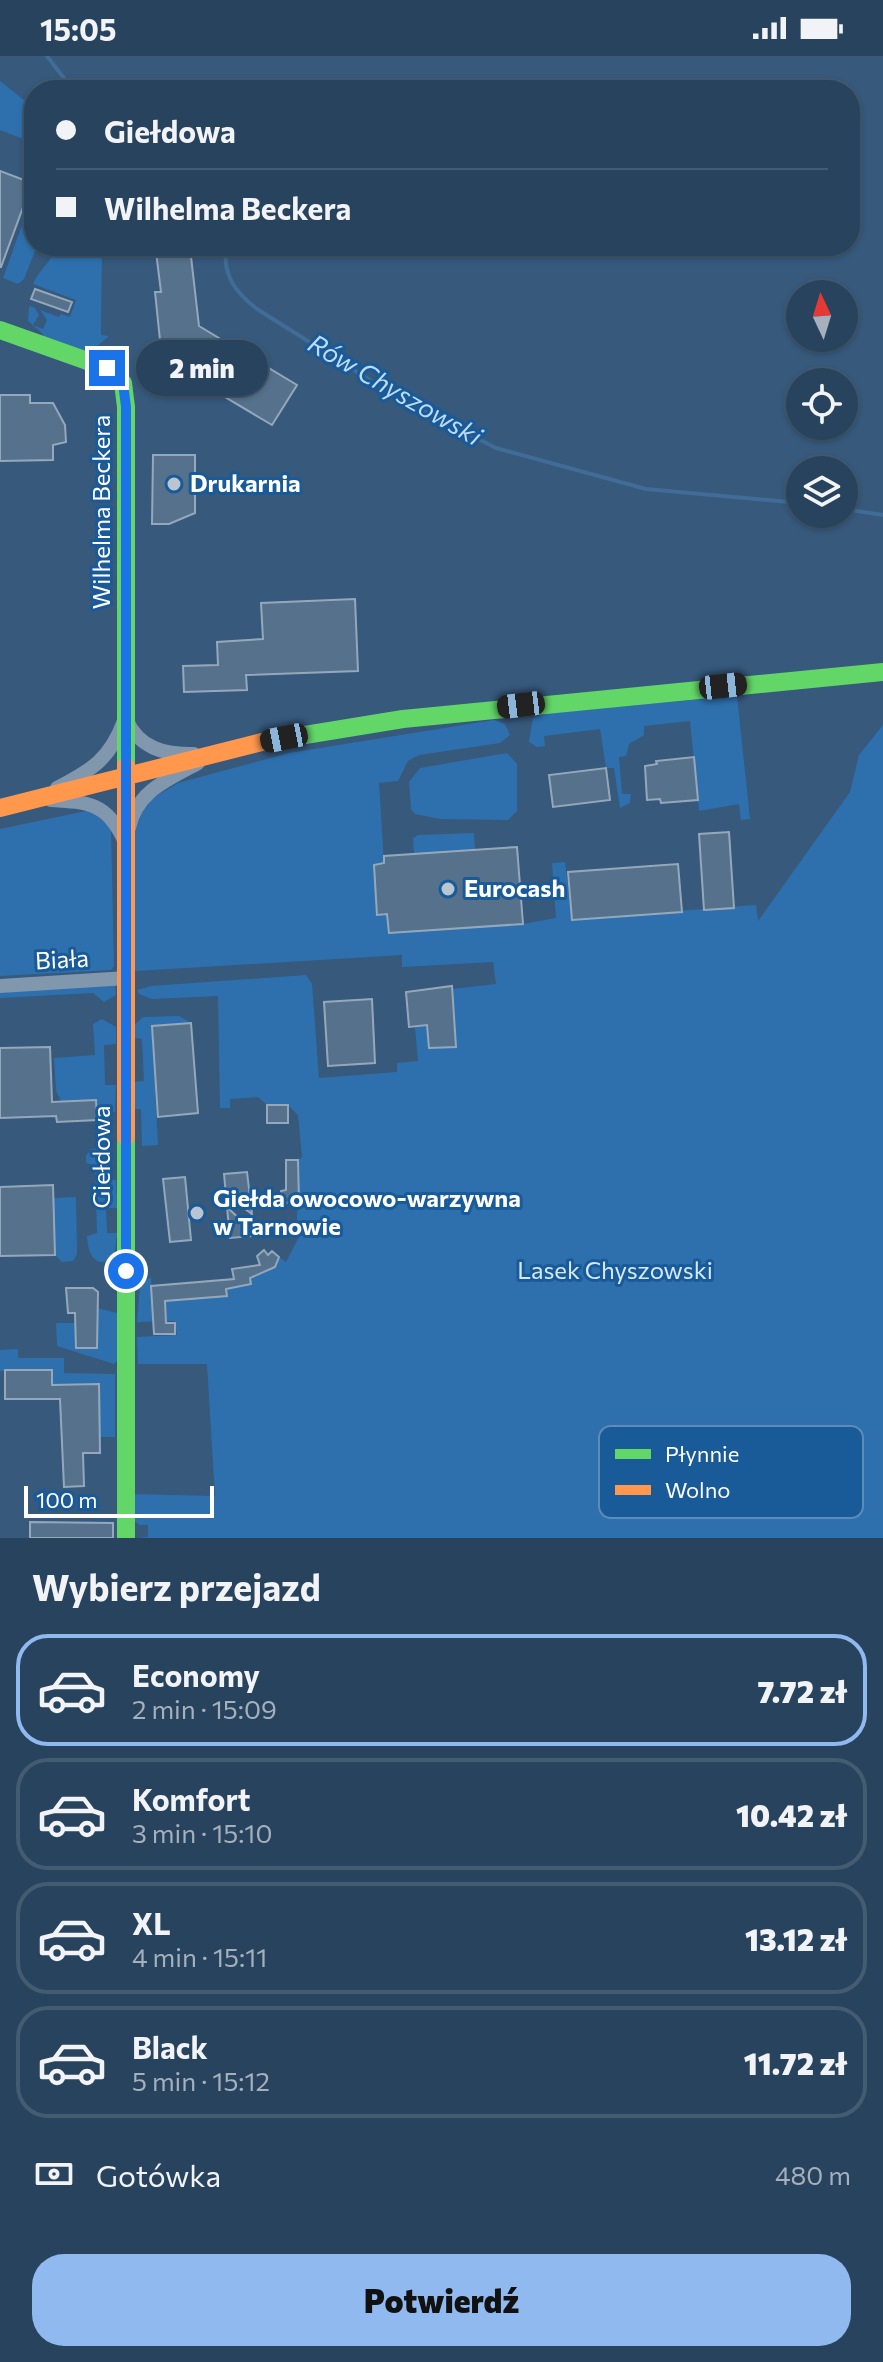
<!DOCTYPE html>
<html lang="pl">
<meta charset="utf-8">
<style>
body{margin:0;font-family:Commissioner,sans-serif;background:#304a63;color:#f1f3f6;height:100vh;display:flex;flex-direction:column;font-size:30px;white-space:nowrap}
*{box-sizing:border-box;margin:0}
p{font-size:26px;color:#a5b0bc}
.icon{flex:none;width:44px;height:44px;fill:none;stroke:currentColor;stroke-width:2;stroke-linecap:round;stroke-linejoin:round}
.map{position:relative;height:1482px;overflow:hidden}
.sheet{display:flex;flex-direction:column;background:#28435d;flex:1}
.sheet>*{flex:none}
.banner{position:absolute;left:24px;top:24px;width:836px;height:176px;border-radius:32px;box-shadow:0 2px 6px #0004,0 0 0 2px #445c72;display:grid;align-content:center;height:176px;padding:0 32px;background:#28435d}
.needle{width:52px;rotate:356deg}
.tools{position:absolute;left:786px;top:224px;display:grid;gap:16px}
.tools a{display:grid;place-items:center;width:72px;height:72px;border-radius:50%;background:#28435d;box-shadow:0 2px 6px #0004,0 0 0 2px #445c72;font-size:40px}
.scale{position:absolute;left:24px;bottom:20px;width:190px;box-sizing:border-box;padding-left:8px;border:4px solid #fff;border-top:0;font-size:22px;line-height:28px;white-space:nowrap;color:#fff;-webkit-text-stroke:6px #195a99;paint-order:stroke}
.end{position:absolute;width:36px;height:36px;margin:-18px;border:10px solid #1a73e8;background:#fff;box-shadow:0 0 0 4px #fff}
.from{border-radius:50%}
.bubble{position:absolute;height:56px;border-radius:28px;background:#28435d;box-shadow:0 2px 6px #0004,0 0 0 2px #445c72;font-size:26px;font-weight:800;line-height:56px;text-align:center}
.car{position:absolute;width:24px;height:48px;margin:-24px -12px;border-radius:10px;box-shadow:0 0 6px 2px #0007;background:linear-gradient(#222 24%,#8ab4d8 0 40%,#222 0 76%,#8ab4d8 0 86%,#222 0)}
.banner b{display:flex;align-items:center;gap:28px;height:76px;font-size:30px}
.banner b+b{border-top:2px solid #445c72}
.banner i{width:20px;height:20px;background:#f1f3f6}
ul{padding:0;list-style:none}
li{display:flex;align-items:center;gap:24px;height:112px;margin:0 16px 12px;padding:0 16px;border:4px solid #445c72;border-radius:32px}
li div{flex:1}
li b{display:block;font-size:30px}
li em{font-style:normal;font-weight:800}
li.on{border-color:#90b9f0}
li>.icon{width:72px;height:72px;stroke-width:1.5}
h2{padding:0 32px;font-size:36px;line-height:96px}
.pay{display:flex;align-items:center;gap:20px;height:88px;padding:0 32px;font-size:30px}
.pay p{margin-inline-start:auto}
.cta{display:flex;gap:16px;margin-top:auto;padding:16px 32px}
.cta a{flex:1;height:92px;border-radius:32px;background:#90b9f0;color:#111;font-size:32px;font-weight:800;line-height:92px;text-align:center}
.status{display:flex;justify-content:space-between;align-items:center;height:56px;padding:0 40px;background:#28435d;direction:ltr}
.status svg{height:22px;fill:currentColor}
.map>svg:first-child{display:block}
.green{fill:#2e70ae}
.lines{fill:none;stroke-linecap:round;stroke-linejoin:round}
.stream{stroke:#406c97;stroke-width:4}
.building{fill:#55718c;stroke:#95a8bb;stroke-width:2}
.street{stroke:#8197ae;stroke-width:14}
.fast{stroke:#63d668;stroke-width:18}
.slow{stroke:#ff974d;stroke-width:18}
.route{stroke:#1a73e8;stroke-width:10}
.poi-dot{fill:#b9c5d1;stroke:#195a99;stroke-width:3}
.labels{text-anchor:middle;stroke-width:6;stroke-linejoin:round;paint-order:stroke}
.poi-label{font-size:24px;font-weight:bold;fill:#fff;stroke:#195a99;text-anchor:start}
.street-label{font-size:24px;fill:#fff;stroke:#195a99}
.park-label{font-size:24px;fill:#d5e9fc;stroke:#195a99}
.water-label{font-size:26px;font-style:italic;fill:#bbdbf7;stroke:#195a99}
.key{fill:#195a99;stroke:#5e8cb8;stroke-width:2}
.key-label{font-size:22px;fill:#fff}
</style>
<div class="status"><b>15:05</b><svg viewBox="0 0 49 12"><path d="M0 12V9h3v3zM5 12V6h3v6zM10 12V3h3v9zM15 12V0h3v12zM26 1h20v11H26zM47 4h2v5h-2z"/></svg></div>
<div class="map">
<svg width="883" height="1482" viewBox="0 0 883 1482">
<rect width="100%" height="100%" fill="#36597c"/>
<path class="green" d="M0,25L34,52V87L0,74Z
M26,158L34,161V190H37L24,223L18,228L3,222Z
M57,190H102L101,279L109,280L89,297L42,281L43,278L28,265L29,250L35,252L39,259L33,269L43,273L47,264L40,254L59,261L61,258L70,261L76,244L33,228C39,213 52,206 57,190Z
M737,640L750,763L741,764L739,748L699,755L690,665L644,670V679L629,688L626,700L619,701L622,738H631L630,747L620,752L614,712H606L600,673L544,680L545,690L537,691L529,686L533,662L548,657Z
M494,664L505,668L510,679L500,687L419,699L408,705L398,725L379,727L384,807L374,809L377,858L523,868L556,862L552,807L565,806L572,863L756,849L758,865L850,736L859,699L883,669V1482H137L148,1481V1469H140L131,1462V1438L215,1440L207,1308H138L137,1281L177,1279L175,1265L137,1266L140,1229L151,1221L153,1257L165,1245L227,1240L226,1224L234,1222L235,1231L251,1228L250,1220L273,1209L279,1201L286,1206L301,1177L297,1165L298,1104L302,1101L298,1059L288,1049H267L258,1041L230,1043V1052H220L218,940L152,943L139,938L137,934L151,930L306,919L312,928L319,1022L397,1016V1007L418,1005L415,971L427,969L429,992L456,991L452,933L496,928L493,906L402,911V899L136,915L132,911L131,786L142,757L153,742L178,727L289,697Z
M507,697L517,708V755L508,764L440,763L415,758L411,753L409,726L420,712Z
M91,754L111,772L114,910L111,914L0,920V773Z
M474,777L475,794L414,798L413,782L418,779Z
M115,929L116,939L104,946L93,937L0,942V934Z
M179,960L191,967L152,970L158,1089L142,1090L141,1053H134V1026L144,1025L142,983L134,982L133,970L143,961Z
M102,963L116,971V988L104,989L105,1029H116L115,1056H108L107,1063L97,1064L95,1044L61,1045L56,1035L54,1002L95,999L93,968Z
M105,1092L106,1124H116L117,1152H106L107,1177H117L114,1202C94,1214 88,1197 87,1180L97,1177L95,1109L86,1107V1100L91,1093Z
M76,1141L77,1198L73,1205L62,1206L55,1199L53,1142Z
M97,1252L117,1257V1305L114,1308L57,1290L56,1267H75L76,1292H97Z
M18,1293V1302H64V1317L115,1318V1381H100L52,1329V1314L0,1315V1294Z"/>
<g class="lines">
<path class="stream" d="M47,0L73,34
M227,190C221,218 236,237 257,253L400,343L496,392L646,433L800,447
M844,453L883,459"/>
</g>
<path class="building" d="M0,115L32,127L1,211H0Z
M190,192L199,270L297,329L272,369L208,331L204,338L163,313L155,236H161L156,196Z
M35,233L72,246L68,256L31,243Z
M0,339H30V347H53L65,369L66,386L53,389V404L0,405Z
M153,399H195V457L169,468H152Z
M355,543L358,615L246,619L247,634L184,636L183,610L218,609L217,586L263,583L261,547Z
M694,701L698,744L661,747L660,743L647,744L645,710L657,708L656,705Z
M606,712L610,744L553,751L549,719Z
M729,776L734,852L704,854L699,778Z
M517,791L523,868L389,877L387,858L377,859L374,809L384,807V800Z
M678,808L682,856L572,864L568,816Z
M452,930L456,991L429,992L427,969L409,971L406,936Z
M372,943L375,1007L328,1010L324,946Z
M191,967L198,1057L158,1061L152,970Z
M50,991L52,1046L96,1044L97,1064L57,1066L56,1060L0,1062V992Z
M267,1049H288V1067H267Z
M286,1104H298L299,1146L282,1147L281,1135L286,1134Z
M247,1116L252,1158L226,1139L224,1118Z
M185,1121L191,1184L170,1186L163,1123Z
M53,1129L55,1199L0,1200V1131Z
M227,1151L249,1172L254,1180L230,1182Z
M264,1194L268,1199L272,1195L279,1201L275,1211L250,1222L251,1228L226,1233L227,1240L165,1245L166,1267H175V1278H154L151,1230L234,1223L232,1213L260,1209L257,1200Z
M66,1232H93L98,1236L97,1292H76L75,1257H68Z
M5,1314H52V1329L99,1328L100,1397H83L84,1430L64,1431L60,1343H5Z
M30,1466L113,1467V1482H30Z"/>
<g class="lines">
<path class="street" d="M126,663C139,692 164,699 194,698
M57,732C92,714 110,703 124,665
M51,744C88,746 107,747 124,784
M129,772C137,735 167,724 198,707
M0,930L127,922"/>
<path class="fast" d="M0,274L107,312L123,327L126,351V710
M262,686L403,663L883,616
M126,1081V1482"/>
<path class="slow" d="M126,710V1081
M0,752L262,686"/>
</g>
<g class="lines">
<path class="route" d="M107,312L123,327L126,351V1215"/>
</g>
<g class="poi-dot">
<circle cx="174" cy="428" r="8"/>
<circle cx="448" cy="833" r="8"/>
<circle cx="197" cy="1157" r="8"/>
</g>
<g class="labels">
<g class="poi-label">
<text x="190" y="436">Drukarnia</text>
<text x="464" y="841">Eurocash</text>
<text x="213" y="1151">Giełda owocowo-warzywna<tspan x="213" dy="28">w Tarnowie</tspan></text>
</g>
<g class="street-label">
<text transform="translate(102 456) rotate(-90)" y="8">Wilhelma Beckera</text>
<text transform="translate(62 904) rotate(-3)" y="8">Biała</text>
<text transform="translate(102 1101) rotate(-90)" y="8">Giełdowa</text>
</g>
<g class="park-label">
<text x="615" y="1223">Lasek Chyszowski</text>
</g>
<g class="water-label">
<text transform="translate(395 334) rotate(30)" y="9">Rów Chyszowski</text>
</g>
</g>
<rect x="599" y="1370" width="264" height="92" rx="12" class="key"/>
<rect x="615" y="1393" width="36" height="10" fill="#63d668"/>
<rect x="615" y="1429" width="36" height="10" fill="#ff974d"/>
<g class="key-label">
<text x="665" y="1406">Płynnie</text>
<text x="665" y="1442">Wolno</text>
</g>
</svg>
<div class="tools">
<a><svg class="needle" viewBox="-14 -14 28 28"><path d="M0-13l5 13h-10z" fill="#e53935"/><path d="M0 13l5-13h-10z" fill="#a5b0bc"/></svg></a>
<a><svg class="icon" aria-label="locate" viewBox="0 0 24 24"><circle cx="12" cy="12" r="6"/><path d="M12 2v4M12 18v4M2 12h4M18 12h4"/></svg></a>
<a><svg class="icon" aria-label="layers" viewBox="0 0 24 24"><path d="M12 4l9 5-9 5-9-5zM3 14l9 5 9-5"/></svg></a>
</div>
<div class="scale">100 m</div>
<i class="end from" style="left:126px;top:1215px"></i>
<i class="end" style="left:107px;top:312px"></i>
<div class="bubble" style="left:136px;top:284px;width:132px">2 min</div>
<i class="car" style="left:723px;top:630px;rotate:84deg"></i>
<i class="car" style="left:521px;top:649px;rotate:263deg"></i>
<i class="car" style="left:284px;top:682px;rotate:259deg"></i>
<div class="banner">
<b><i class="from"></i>Giełdowa</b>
<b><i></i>Wilhelma Beckera</b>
</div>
</div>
<section class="sheet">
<h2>Wybierz przejazd</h2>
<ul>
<li class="on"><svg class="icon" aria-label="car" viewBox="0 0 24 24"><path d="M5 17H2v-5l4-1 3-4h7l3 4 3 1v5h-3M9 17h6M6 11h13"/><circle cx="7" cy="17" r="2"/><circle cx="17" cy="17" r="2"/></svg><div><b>Economy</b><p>2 min · 15:09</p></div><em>7.72 zł</em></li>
<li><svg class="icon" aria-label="car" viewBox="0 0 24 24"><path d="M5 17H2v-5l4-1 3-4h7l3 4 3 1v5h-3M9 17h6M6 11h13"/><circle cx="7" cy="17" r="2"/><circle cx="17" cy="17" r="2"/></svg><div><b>Komfort</b><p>3 min · 15:10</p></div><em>10.42 zł</em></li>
<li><svg class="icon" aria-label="car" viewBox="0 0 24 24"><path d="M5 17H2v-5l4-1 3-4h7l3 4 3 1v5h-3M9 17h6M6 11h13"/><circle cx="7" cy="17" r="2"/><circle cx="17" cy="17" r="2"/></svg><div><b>XL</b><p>4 min · 15:11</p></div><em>13.12 zł</em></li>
<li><svg class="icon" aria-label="car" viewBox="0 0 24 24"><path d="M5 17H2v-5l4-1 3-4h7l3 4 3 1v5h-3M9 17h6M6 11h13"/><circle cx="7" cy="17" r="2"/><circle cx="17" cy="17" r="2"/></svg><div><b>Black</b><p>5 min · 15:12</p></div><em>11.72 zł</em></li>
</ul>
<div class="pay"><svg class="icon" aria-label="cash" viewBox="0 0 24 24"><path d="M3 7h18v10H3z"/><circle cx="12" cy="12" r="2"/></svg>Gotówka<p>480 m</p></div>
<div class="cta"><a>Potwierdź</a></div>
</section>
